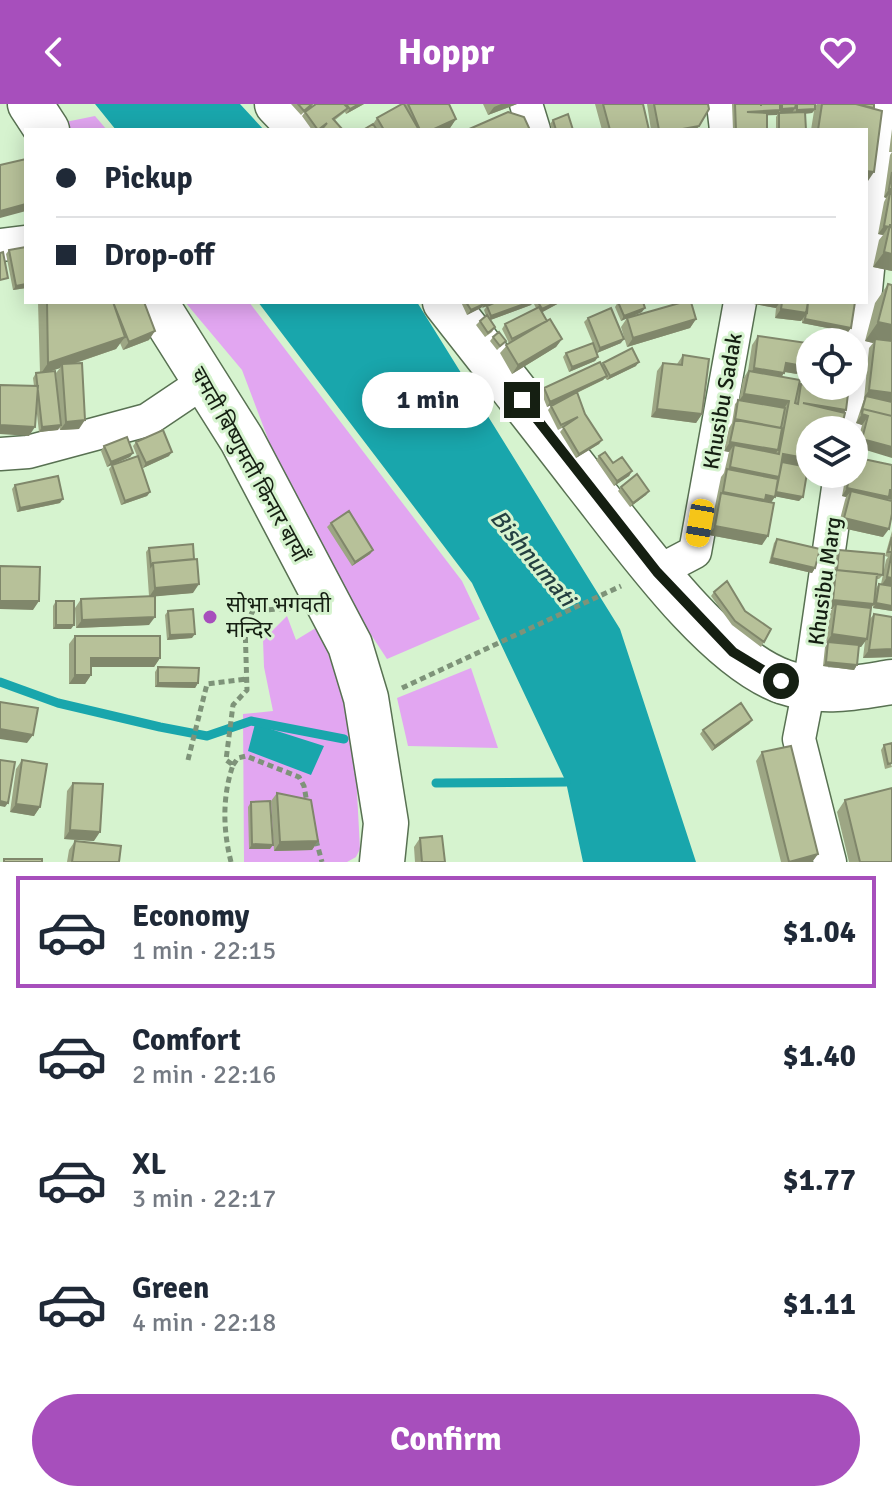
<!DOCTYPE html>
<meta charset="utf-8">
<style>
body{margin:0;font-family:Signika,"Noto Sans Devanagari",sans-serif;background:#f2f2f3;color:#1f2937;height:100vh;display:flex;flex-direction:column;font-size:30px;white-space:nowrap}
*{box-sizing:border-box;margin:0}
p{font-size:26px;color:#747a83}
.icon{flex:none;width:44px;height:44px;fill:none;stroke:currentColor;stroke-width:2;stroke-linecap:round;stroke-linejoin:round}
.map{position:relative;height:758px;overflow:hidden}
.sheet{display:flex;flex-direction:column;background:#fff;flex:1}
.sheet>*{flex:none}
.guide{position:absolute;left:24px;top:24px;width:844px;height:176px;border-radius:0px;box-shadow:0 4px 20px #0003;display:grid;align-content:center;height:176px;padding:0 32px;background:#fff}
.buttons{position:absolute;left:796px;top:224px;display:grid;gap:16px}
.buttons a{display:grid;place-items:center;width:72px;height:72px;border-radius:50%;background:#fff;box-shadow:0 4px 20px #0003;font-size:40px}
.end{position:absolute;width:36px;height:36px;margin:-18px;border:10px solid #151f12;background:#fff;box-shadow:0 0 0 4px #fff}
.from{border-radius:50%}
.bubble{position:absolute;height:56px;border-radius:28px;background:#fff;box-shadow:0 4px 20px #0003;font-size:26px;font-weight:800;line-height:56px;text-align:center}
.car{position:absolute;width:24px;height:48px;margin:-24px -12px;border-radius:10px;box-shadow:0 0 6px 2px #0007;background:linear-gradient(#f5c518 24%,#345 0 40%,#f5c518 0 76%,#345 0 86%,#f5c518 0)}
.guide b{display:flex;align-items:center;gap:28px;height:76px;font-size:30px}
.guide b+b{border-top:2px solid #e0e1e3}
.guide i{width:20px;height:20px;background:#1f2937}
ul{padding:14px 0 0;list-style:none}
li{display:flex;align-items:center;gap:24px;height:112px;margin:0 16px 12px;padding:0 16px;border:4px solid transparent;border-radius:0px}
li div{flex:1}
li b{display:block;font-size:30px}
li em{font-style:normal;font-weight:800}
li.active{border-color:#a74fbc}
li>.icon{width:72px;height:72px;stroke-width:1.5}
.primary-button{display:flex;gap:16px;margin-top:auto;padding:16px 32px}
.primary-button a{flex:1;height:92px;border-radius:48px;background:#a74fbc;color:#fff;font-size:32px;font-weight:800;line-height:92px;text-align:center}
header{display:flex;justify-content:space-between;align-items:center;height:104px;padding:0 32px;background:#a74fbc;color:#fff;font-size:36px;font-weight:800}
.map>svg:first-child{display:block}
.green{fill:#e2a6f1}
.water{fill:#19a6ac}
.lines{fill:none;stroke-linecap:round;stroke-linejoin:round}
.stream{stroke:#19a6ac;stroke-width:9}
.street-casing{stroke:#587152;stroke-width:35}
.secondary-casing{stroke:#587152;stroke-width:47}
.path{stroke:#7e9379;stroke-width:5;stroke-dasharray:6 4;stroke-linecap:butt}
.street{stroke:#fff;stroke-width:32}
.secondary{stroke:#fff;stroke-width:44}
.wall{fill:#9da684;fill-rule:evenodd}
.shaded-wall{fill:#80876b}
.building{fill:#b7c199;stroke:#80876b;stroke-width:2}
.route{stroke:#151f12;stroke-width:10}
.poi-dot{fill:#a74fbc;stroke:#d6f3cf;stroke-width:3}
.labels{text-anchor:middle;stroke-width:6;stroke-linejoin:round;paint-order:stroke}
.street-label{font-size:22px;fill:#151f12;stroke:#d6f3cf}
.poi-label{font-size:22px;fill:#151f12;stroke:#d6f3cf;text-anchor:start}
.water-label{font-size:24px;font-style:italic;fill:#244041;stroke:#d6f3cf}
</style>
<header><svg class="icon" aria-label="back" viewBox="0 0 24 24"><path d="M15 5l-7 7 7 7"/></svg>Hoppr<svg class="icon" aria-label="heart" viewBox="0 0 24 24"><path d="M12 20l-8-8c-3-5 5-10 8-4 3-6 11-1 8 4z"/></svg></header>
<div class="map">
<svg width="892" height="758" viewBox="0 0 892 758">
<rect width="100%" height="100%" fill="#d6f3cf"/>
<path class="green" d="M95,12L107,26H38L36,24Z
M185,198H249L462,477L480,515L387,555L303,427L242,266Z
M287,512L296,536L319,522L341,589L357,626V688L360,745L356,753L347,758H244L243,610L273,607L264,563L263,536Z
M471,564L498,644L408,642L397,594Z"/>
<path class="water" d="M95,0H240L264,26H116Z
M258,198H417L620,525L696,758H583L566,678L472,479Z
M255,620L324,642L311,671L248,647Z"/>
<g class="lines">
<path class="stream" d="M0,578L58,599L160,623L207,632L251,617L344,635
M436,679L566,678"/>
<g class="street-casing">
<path id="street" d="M526,0L534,26
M723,0L726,26
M0,141L26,138
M866,186L884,0
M854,270L864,198
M846,326L852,282
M0,350L28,348L147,316L205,277
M657,468L695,448L740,198
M830,758L799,635L809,584L840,370"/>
</g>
<g class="secondary-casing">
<path id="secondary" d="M30,0L47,26
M277,0L302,26
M155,198L242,336L350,541L366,594L386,719L382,758
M445,198C491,257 538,316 584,376C630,434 714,554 784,578C823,591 853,584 892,578"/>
</g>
<path class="path" d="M402,584L621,482
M188,656L207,580L247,575
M233,661L238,654L246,652L299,673L304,682L307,699
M316,736L322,758
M231,758C223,726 222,693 233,661L226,656L233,601L247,586L245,520L253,507L291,504"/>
<use href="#street" class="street"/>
<use href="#secondary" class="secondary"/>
</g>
<path class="wall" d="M291,0H313L301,11Z
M316,0H364L346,10L345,8L335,16L343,26H312L302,12L305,8Z
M402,0H449L456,15L450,24L445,26H363L373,20L377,14Z
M483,0H517L488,11Z
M595,0H643L649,26H602Z
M647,0H708L696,26H651Z
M732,0H815V2L817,0H874L866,26H811L814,7L812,9L805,10L806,26H776V13L779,8L777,11H767V26H733Z
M553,16L573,26H552L550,20Z
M892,25V167L873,163L879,136L883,131L878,130L884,98L886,94L884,93L890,51L892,48H889Z
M9,146L26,184L13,186L6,150Z
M888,180L892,298L856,343L862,321L856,319L864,295L869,244L873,239L865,237L875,199Z
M38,198H144L149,236L123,246L120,239L116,245L73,260L79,325L60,326L59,323L58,326L39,328L36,302L29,332L34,282L33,274L36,269H40ZM60,264L56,269L58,296L48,268Z
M461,198H533L531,201L490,216L495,223L492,228L485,233L476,221L480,217L486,212L484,206L487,202L482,203L467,211Z
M533,198H561L542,208L547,217L562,235L556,243L512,270L500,249L509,239L502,225L505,220L536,204Z
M618,198L642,208L630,213L696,215L690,224L627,243L621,223L627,214L621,217L615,203Z
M754,198H855L851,224L848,228L802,219V215L801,217L775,214L776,204L754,200Z
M588,214L621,239L597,249L584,218Z
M758,232L797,270L784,268L782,273L798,286L804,277L807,250L810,245V282L846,306L844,309L810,326V365H808L799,397L775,392L771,399L762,441L709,431L721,373L724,369L729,348L724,347L729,324L732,319L735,300L739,296L743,275L748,267L752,241Z
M493,233L506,237L497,246L490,237Z
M566,249L598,253L595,257L569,268L563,253Z
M683,251L702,310L696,319L651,313L657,267L663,259L677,260Z
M603,259L636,262L607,276L605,274L603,276L577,289L585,310L602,336L599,340L576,354L560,328L564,323L558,326L548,306L551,302L564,295L547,303L541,288L544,284L602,261Z
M136,338L169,352L143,364L139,355L150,388L147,392L121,401L109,365L112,361L137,352L133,342Z
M104,342L133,349L130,353L107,363L101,347Z
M599,352L613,359L632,367L629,372L614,382L596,356Z
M846,370H854L892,396L887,395L883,433L838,423L845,396L846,393L842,392Z
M15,381L60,399L17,408L12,385Z
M621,383L649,387L646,391L630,403L618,387Z
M331,419L373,446L370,450L352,462L327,423Z
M892,427V507L873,504V501L871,504L869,516L874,510L892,513V553L863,554L865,537L861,543H859L857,561L854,566L823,562L825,543L828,539H826L830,508L832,505H827L830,475L834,469L836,450L839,446L883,471L879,475H876L875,492L876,484L879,480H881L886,456L888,453L885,452Z
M777,435L815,464L812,469L769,459L774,439Z
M149,444L193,489L154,492L149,521L76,524L75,504L81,495L149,492L146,448Z
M714,488L764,538L761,543L732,521L711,492Z
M56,497L71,525H53V502Z
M168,507L192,534L167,536L165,511Z
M75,532L160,554L154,563H91V571L85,580H69V540Z
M158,563L198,579L195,584L155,583V568Z
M752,616L749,620L712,647L700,630L703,626Z
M884,641L892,663L885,665L881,646Z
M762,648L818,750L812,758H781L756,657Z
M22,656L40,703L34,712L10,708L16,665Z
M73,679L94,737L64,735L67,687Z
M277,689L318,737L312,746L274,747L271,697Z
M845,696L892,758H849L837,708Z
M251,698L270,745H249L248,703Z
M420,734L445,758H415L414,743Z
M75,737L119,758H67L69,746Z"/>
<path class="shaded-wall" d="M359,0H364L346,10L350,5Z
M501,0H517L488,11L494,3Z
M795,4L792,9H779L782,5Z
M815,5L812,9L794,10L797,6Z
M780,6L777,11L743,12L747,8Z
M456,15L450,24L445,26H432Z
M699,22L696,26H677Z
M866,67L874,68L866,80Z
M889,85H892V94L890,89L886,94L884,93Z
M26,100V107L0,114V107Z
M884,122H889L883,131L878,130Z
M884,148L892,150V167L873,163Z
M26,180V184L13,186L16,182Z
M489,198H499L482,204L485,199Z
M530,198H533L531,201L488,217L491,212Z
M557,198H561L539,210L542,205Z
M755,198H780L776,204L754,200Z
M484,200L481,204L467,211L471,206Z
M645,204L642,208L621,217L624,212Z
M781,205L807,209L801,217L775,214Z
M696,215L690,224L627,243L633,234Z
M805,215L851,224L848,228L802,219Z
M878,218L892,221V244L875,235L873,239L865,237Z
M155,227L149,236L123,246L129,238Z
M125,233L116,245L63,263L62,260L60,264L40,271L48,259Z
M562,235L556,243L512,270L518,261Z
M624,235L621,239L597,249L600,244Z
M598,253L595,257L569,268L572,263Z
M639,258L636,262L607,276L610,272Z
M786,259L803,262L797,270L780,267Z
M754,264L784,269L778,277L748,273Z
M607,272L603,276L547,303L550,298Z
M869,286L892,289V298L866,292L863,295Z
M744,290L789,297L783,306L738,298Z
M803,299L846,306L840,314Z
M657,305L702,310L696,319L651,313Z
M862,310L892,321L867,314L862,321L856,319Z
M85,316L79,325L60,326L66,318Z
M0,321L35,323L29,332L0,330Z
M61,321L58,326L39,328L42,323Z
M862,335L892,343V354L856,343Z
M602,336L599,340L576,354L579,350Z
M730,338L778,346L772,355L734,341L729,348L724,347Z
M172,348L169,352L143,364L146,359Z
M133,349L130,353L107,363L111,358Z
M783,350L810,355V365L777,358Z
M730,363L779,373L773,381L727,367Z
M632,367L629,372L614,382L617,377Z
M847,384L892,386V396L888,395L883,401L851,387L846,393L842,392Z
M649,387L646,391L630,403L633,399Z
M150,388L147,392L121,401L125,397Z
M723,388L766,391L775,393L769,401L721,390Z
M776,388L803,393L799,397L773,392Z
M63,395L60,399L17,408L20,404Z
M844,414L889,425L883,433L838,423Z
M715,422L768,432L762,441L709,431Z
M373,446L370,450L352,462L355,458Z
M772,454L815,464L812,469L769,459Z
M887,473L892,474V484L881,482Z
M199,480L193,489L149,493L155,484Z
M833,496L874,500L868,508L836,500L832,505H827Z
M0,497H39L33,506L0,505Z
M876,499L892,502V507L873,504Z
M155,513L149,521L76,524L82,516Z
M56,521H74L71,525H53Z
M195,530L192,534L167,536L170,531Z
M832,530L867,535L861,543L826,539Z
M892,545V553L863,554L869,546Z
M91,554H160L154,563H85Z
M826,558L857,561L854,566L823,562Z
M75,571H91L85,580H69Z
M158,579H198L195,584L155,583Z
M752,616L749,620L712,647L715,642Z
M0,625L33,631L27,639L0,635Z
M0,697L8,699L5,703L0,702Z
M16,700L40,703L34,712L10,708Z
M70,726L100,728L94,737L64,735Z
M318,737L312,746L274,747L280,738Z
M252,740L273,741L270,745H249Z
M818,750L812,758H788Z"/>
<path class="building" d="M298,0H312L304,7Z
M316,0H344L348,4L333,15L343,26H321L327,19L318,26L305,8Z
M346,0H359L350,5Z
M402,0H404L419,26H384L377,14Z
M408,0H449L456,15L432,26H420Z
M603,0H643L649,26H610Z
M654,0H708L709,5L699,22L677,26H659Z
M735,0H761V2V0H780V6L747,8L767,9V26H736Z
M782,0H796L795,4L782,5Z
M797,0H815V5L797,6Z
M822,0H856L882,7L874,68L866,67V26H818Z
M856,0H874V4Z
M508,8L524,13L530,26H467Z
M805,8L806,26H779V9Z
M568,10L573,26H556L553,16Z
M373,20L377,26H363Z
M26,55V100L0,107V61Z
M892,68V85H889Z
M890,89L892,90V121H890V123L884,122Z
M890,121H892V150L884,148Z
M26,143V180L16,182L9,146Z
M3,148L8,174L0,176V149Z
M888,180L892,181V221L878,218Z
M47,198H113L125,233L48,259Z
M113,198H144L155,227L129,238Z
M466,198H483L484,200L471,206Z
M496,198H530L491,212L487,202Z
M538,198H557L542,205Z
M618,198H643L645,204L624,212Z
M683,198H691L696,215L633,234L627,214Z
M782,198H808L807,209L781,205Z
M808,198H855L851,224L805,215Z
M539,203L547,217L512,235L505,220Z
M611,204L624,235L600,244L588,214Z
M487,211L495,223L488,229L480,217Z
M550,215L562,235L518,261L506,241Z
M499,228L506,237L500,242L493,233Z
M758,232L807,239L803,262L786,259L784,269L754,264Z
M875,235L892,237V289L869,286Z
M593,239L598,253L572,263L566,249Z
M632,244L639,258L610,272L603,259Z
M683,251L709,255L702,310L657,305L663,259L682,261Z
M600,258L607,272L550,298L544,284Z
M82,259L85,316L66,318L62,260Z
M55,267L61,321L42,323L36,269Z
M749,267L800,276L795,299L798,300L801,280L807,281L808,271H810V282H849L846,306L803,299L845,309L841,326H810V355L783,350L779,373L730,363L734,341L779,350L789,297L744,290Z
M0,281L38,282L35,323L0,321Z
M577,288L585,310L602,336L579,350L563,323L578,313L561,321L551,302Z
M866,292L892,298V312L863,305L862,306Z
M738,296L785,304L781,324L735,316Z
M863,305L892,312V343L862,335L868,312L862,310Z
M735,315L782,324L778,346L730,338Z
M163,326L172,348L146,359L136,338Z
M127,333L133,349L111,358L104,342Z
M605,348L613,359L622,353L632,367L617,377L599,352Z
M138,352L150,388L125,397L112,361Z
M854,353L892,361V386H890L889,393L847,384L850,370H854Z
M782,358L808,363L803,393L776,388Z
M727,365L778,375L775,393L766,391L765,396L723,388Z
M637,370L649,387L633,399L621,383Z
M58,372L63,395L20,404L15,381Z
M851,387L892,397V410L889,425L844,414Z
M721,389L774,399L768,432L715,422Z
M349,407L373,446L355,458L331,419Z
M892,433V448H888Z
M777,435L820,445L815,464L772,454Z
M193,440L194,455L153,459L151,462L149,444Z
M839,446L884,450L883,471L837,466Z
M892,448V474L887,473Z
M197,455L199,480L155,484L153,459Z
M0,462L40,463L39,497H0Z
M836,466L877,470L874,500L833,496Z
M727,477L745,507L771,525L764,538L735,517L714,488Z
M879,480L892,482V502L876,499Z
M155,492V513L82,516L81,495Z
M56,497H74V521H56Z
M836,500L871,504L867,535L832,530Z
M193,505L195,530L170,531L168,507Z
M874,510L892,513V545L869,546Z
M75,532H160V554H91V571H75Z
M828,538L859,541L857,561L826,558Z
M158,563L199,564L198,579H158Z
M0,598L38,604L33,631L0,625Z
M741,599L752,616L715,642L703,626Z
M892,639V659L888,660L884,641Z
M791,642L818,750L789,758L762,648Z
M0,656L15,658L8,699L0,697Z
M22,656L47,660L40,703L16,700Z
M73,679L103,680L100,728L70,726Z
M892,684V758H860L845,696Z
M277,689L311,696L318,737L280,738Z
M270,697L273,741L252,740L251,698Z
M442,732L445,758H422L420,734Z
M75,737L121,742L119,758H72Z
M4,755H42V758H4Z"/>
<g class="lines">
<path class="route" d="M522,296L657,468L733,548L781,577"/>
</g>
<circle class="poi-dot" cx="210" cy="513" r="8"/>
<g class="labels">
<g class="street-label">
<text transform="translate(722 297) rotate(-80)" y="8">Khusibu Sadak</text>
<text transform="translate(250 360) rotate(61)" y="8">चमती बिष्णुमती किनार बायाँ</text>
<text transform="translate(824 477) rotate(-82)" y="8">Khusibu Marg</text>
</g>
<g class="poi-label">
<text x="226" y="508">सोभा भगवती<tspan x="226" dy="25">मन्दिर</tspan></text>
</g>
<g class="water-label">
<text transform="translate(533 454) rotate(50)" y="8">Bishnumati</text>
</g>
</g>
</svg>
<div class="buttons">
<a><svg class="icon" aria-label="locate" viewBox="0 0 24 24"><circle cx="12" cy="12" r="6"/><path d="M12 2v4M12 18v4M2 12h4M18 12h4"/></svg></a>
<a><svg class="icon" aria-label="layers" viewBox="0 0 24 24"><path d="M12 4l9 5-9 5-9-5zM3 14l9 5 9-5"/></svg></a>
</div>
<i class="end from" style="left:781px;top:577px"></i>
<i class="end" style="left:522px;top:296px"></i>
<div class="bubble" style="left:362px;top:268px;width:132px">1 min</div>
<i class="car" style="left:700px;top:419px;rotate:190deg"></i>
<div class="guide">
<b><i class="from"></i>Pickup</b>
<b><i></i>Drop-off</b>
</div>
</div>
<section class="sheet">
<ul>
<li class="active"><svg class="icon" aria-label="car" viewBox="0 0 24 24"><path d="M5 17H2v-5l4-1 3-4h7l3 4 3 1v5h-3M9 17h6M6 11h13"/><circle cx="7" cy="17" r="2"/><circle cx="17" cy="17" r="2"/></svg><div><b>Economy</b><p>1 min · 22:15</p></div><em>$1.04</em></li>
<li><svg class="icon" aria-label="car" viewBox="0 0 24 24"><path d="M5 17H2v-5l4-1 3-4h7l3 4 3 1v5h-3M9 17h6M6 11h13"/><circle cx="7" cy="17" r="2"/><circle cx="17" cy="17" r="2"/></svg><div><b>Comfort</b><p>2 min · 22:16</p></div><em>$1.40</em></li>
<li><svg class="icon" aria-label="car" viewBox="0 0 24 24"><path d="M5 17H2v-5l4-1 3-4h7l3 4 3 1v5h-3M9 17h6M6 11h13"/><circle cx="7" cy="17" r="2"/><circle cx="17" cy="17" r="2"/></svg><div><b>XL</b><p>3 min · 22:17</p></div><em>$1.77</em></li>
<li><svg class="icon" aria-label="car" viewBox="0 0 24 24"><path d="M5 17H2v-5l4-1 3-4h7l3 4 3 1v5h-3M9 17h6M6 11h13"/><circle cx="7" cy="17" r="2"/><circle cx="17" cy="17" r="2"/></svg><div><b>Green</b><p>4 min · 22:18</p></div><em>$1.11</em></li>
</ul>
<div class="primary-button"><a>Confirm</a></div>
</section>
